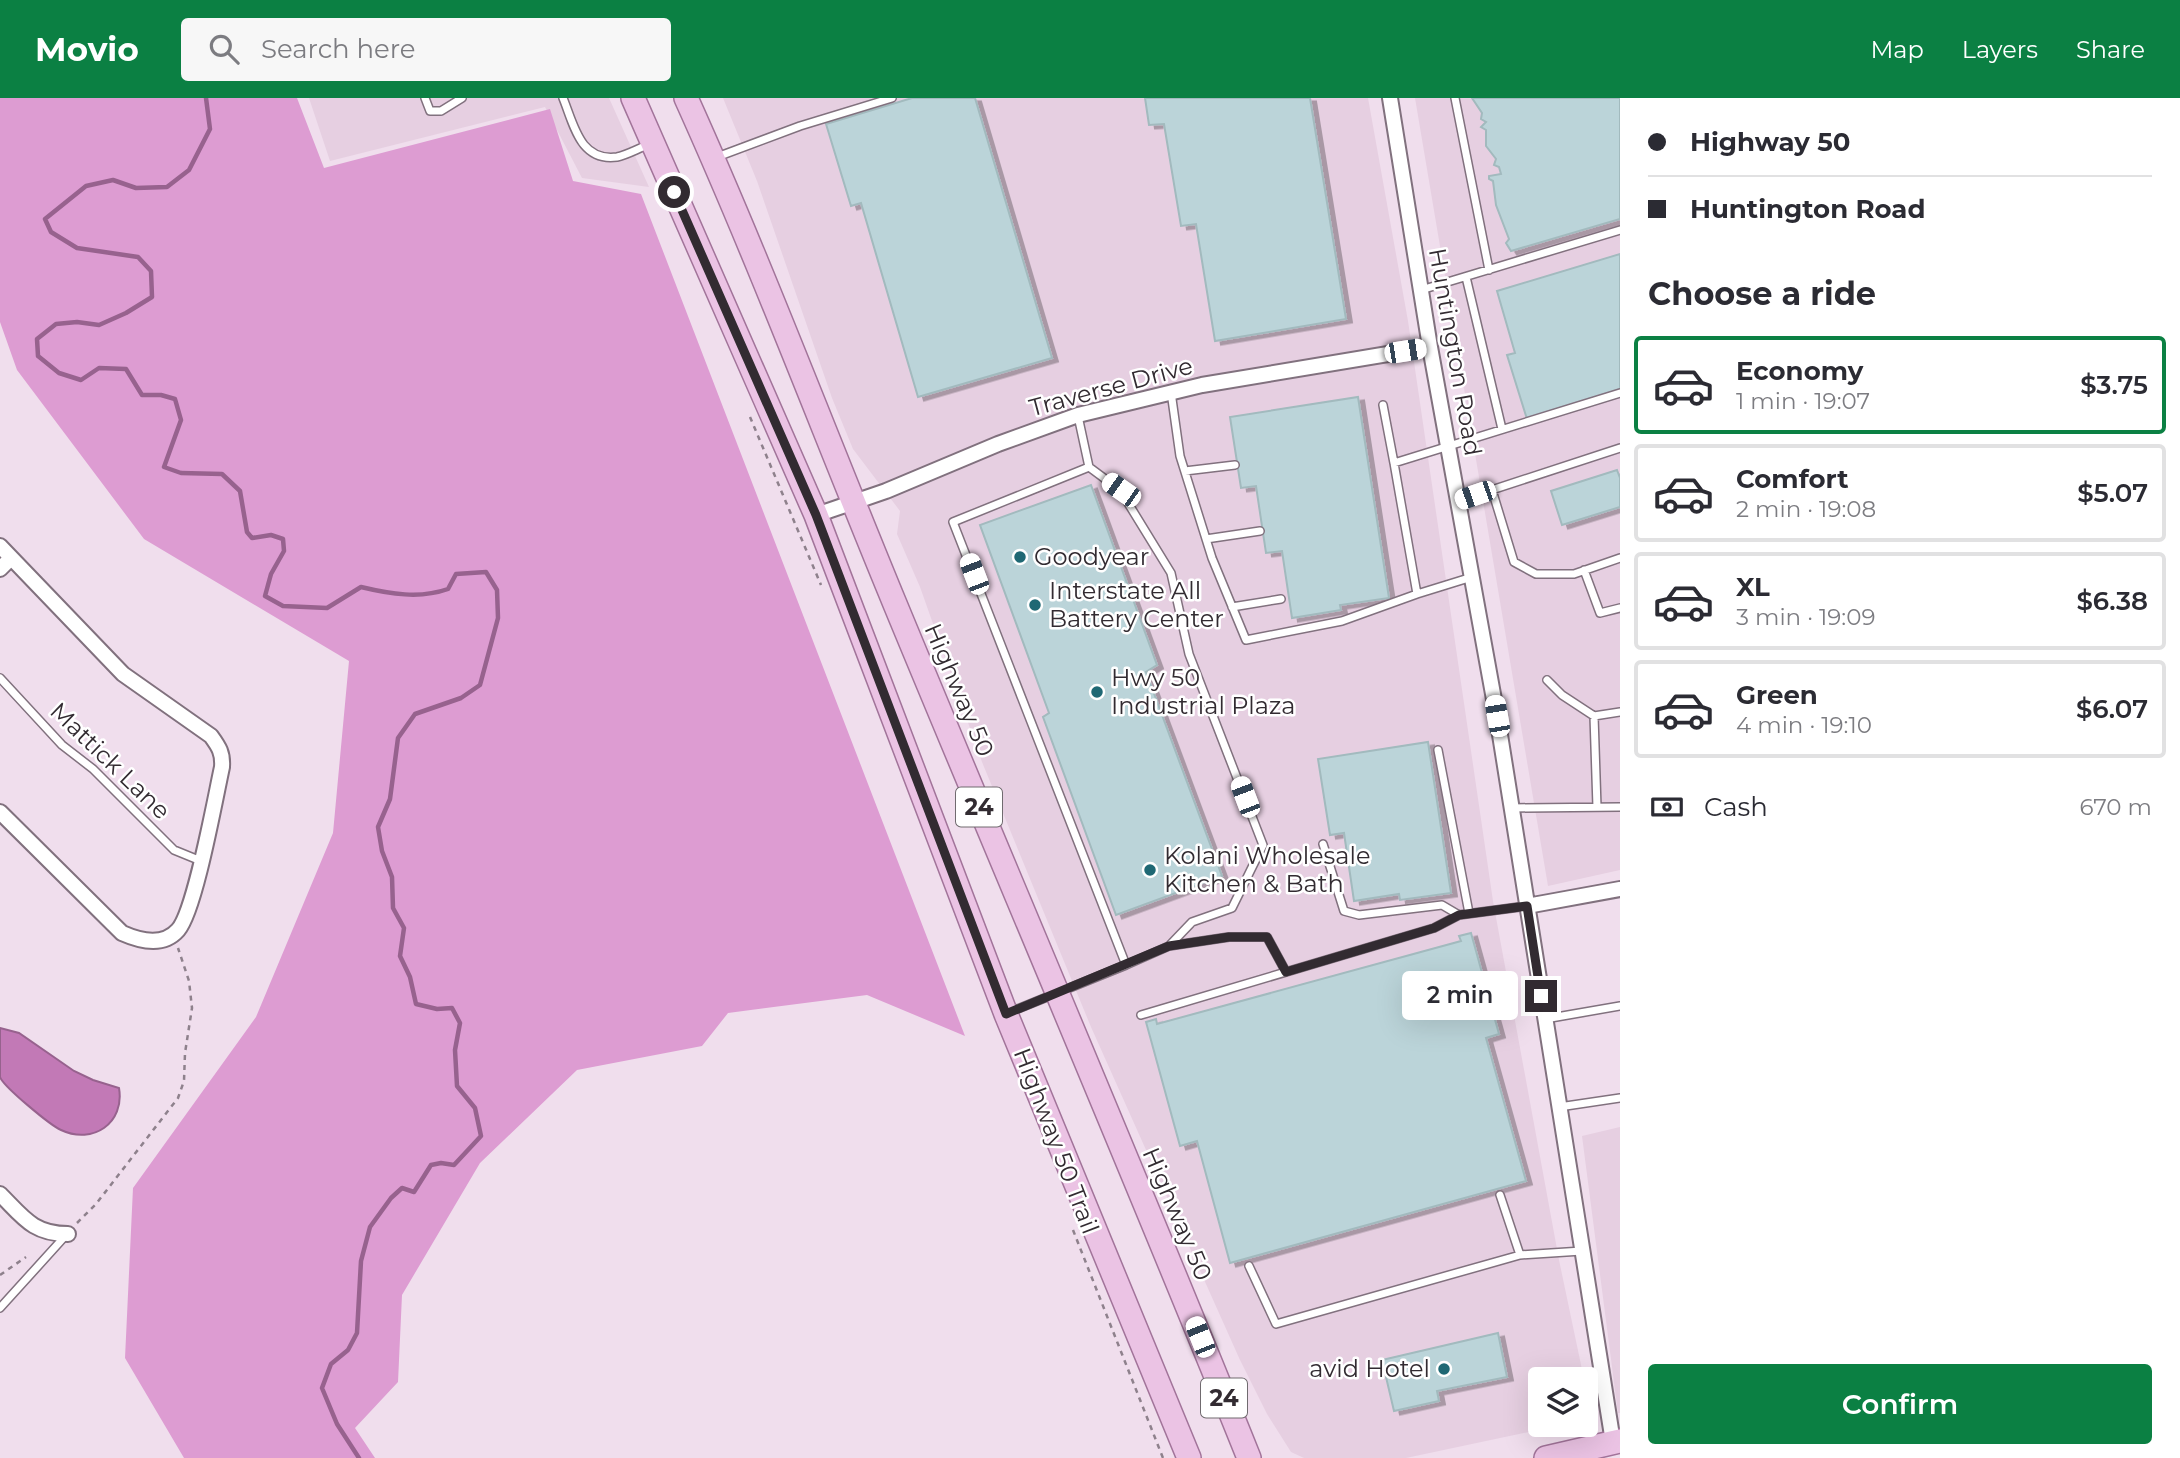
<!DOCTYPE html>
<meta charset="utf-8">
<style>
body{margin:0;font-family:Montserrat,sans-serif;background:#f7f7f7;color:#2b2b33;height:100vh;display:flex;flex-direction:column;font-size:26px;white-space:nowrap}
*{box-sizing:border-box;margin:0}
p{font-size:23px;color:#7c7c81}
.icon{flex:none;width:38px;height:38px;fill:none;stroke:currentColor;stroke-width:2;stroke-linecap:round;stroke-linejoin:round}
.map{position:relative;flex:1;overflow:hidden}
.details{display:flex;flex-direction:column;background:#fff;width:560px}
.details>*{flex:none}
.guide{display:grid;align-content:center;height:154px;padding:0 28px;background:#fff}
.fabs{position:absolute;left:1528px;top:1269px;display:grid;gap:14px}
.fabs a{display:grid;place-items:center;width:70px;height:70px;border-radius:7px;background:#fff;box-shadow:0 7px 28px #0002;font-size:35px}
.end{position:absolute;width:32px;height:32px;margin:-16px;border:9px solid #322b31;background:#fff;box-shadow:0 0 0 4px #fff}
.from{border-radius:50%}
.bubble{position:absolute;height:49px;border-radius:7px;background:#fff;box-shadow:0 7px 28px #0002;font-size:23px;font-weight:600;line-height:49px;text-align:center}
.car{position:absolute;width:21px;height:42px;margin:-21px -10px;border-radius:9px;box-shadow:0 0 5px 2px #0007;background:linear-gradient(#fff 24%,#345 0 40%,#fff 0 76%,#345 0 86%,#fff 0)}
.guide b{display:flex;align-items:center;gap:24px;height:66px;font-size:26px}
.guide b+b{border-top:2px solid #e1e1e2}
.guide i{width:18px;height:18px;background:#2b2b33}
ul{padding:0;list-style:none}
li{display:flex;align-items:center;gap:21px;height:98px;margin:0 14px 10px;padding:0 14px;border:4px solid #e1e1e2;border-radius:7px}
li div{flex:1}
li b{display:block;font-size:26px}
li em{font-style:normal;font-weight:600}
li.current{border-color:#0b8043}
li>.icon{width:63px;height:63px;stroke-width:1.5}
h2{padding:0 28px;font-size:32px;line-height:84px}
.pay{display:flex;align-items:center;gap:18px;height:77px;padding:0 28px;font-size:26px}
.pay p{margin-inline-start:auto}
.primary-button{display:flex;gap:14px;margin-top:auto;padding:14px 28px}
.primary-button a{flex:1;height:80px;border-radius:7px;background:#0b8043;color:#fff;font-size:28px;font-weight:600;line-height:80px;text-align:center}
header{display:flex;align-items:center;gap:42px;box-sizing:border-box;height:98px;padding:0 35px;background:#0b8043;color:#fff}
header strong{font-size:33px}
nav{display:flex;gap:38px;margin-inline-start:auto;font-size:24px}
.search{width:490px;height:63px;background:#f7f7f7;display:flex;align-items:center;gap:18px;box-sizing:border-box;padding:0 24px;border-radius:7px;color:#7c7c81;font-size:26px}
main{display:flex;flex:1;min-height:0}
.map>svg:first-child{display:block}
.built{fill:#e6cfe1}
.green{fill:#dd9cd2}
.water{fill:#c279b6;stroke:#97628e;stroke-width:2}
.lines{fill:none;stroke-linecap:round;stroke-linejoin:round}
.stream{stroke:#97628e;stroke-width:4.5}
.building{fill:#bbd4d9;stroke:#a2babe;stroke-width:2;filter:url(#shadow)}
.lane-casing{stroke:#81717e;stroke-width:10}
.street-casing{stroke:#81717e;stroke-width:18}
.primary-casing{stroke:#a2749a;stroke-width:26}
.path{stroke:#8e818c;stroke-width:2.5;stroke-dasharray:5 5;stroke-linecap:butt}
.lane{stroke:#fff;stroke-width:7}
.street{stroke:#fff;stroke-width:14}
.primary{stroke:#ebc3e4;stroke-width:23}
.route{stroke:#322b31;stroke-width:9}
.poi-dot{fill:#1f6874;stroke:#fff;stroke-width:2.5}
.labels{text-anchor:middle;stroke-width:5;stroke-linejoin:round;paint-order:stroke}
.shield{fill:#fff;stroke:#706b6f;stroke-width:2}
.shield-label{font-size:23px;font-weight:bold;fill:#322b31}
.street-label{font-size:24px;fill:#322b31;stroke:#fff}
.poi-label{font-size:24px;fill:#322b31;stroke:#fff;text-anchor:start}
</style>
<header>
<strong>Movio</strong>
<div class="search"><svg class="icon" aria-label="search" viewBox="0 0 24 24"><circle cx="10" cy="10" r="6"/><path d="M15 15l6 6"/></svg>Search here</div>
<nav><a>Map</a><a>Layers</a><a>Share</a></nav>
</header>
<main>
<div class="map">
<svg width="1620" height="1360" viewBox="0 0 1620 1360">
<defs>
<filter id="shadow"><feDropShadow dx="6" dy="3.5" stdDeviation="0" flood-color="#0004"/></filter>
</defs>
<rect width="100%" height="100%" fill="#f0deed"/>
<path class="built" d="M309,0H609L649,89L582,80L545,9L330,63Z
M723,0H1368L1408,223L1493,803L1559,1162L1584,1281H1540V1326L1562,1327L1406,1360H1304L1291,1354L1267,1316L1240,1262L1091,929L982,664L920,489L897,436L900,413L853,351L832,300L757,83Z
M1415,0H1620V772L1548,788Z
M1620,1029V1315H1618L1582,1038Z"/>
<path class="green" d="M0,0H297L324,70L550,11L573,83L641,96L965,938L867,897L728,915L702,948L577,972L480,1065L402,1197L398,1284L355,1330L375,1360H184L125,1260L133,1090L256,919L333,735L349,563L144,441L17,272L0,224Z"/>
<path class="water" d="M0,930L19,935L74,973L93,982L119,990C125,1025 93,1047 61,1032C50,1027 4,989 0,979C0,968 0,942 0,930Z"/>
<g class="lines">
<path class="stream" d="M206,0L210,31L189,72L167,89L136,90L113,82L86,88L45,121L51,134L77,150L138,159L151,173L152,199L126,215L99,227L77,224L56,226L37,241L38,258L59,275L81,282L99,270L126,271L142,297H161L175,301L181,322L164,369L181,375L222,376L240,393L247,434L252,440L271,437L283,441L284,453L271,476L265,498L283,508L327,510L361,489C390,496 420,501 448,491L456,476L486,474L497,492L498,520L480,587L461,600L415,616L398,640L390,701L378,729L382,753L392,779L393,810L404,830L400,858L410,879L416,906L437,911L452,910L460,925L455,952L457,988L475,1010L481,1038L454,1067L441,1065L431,1067L414,1094L402,1090L391,1100L370,1129L361,1163L357,1235L348,1252L331,1266L322,1290L337,1326L359,1360"/>
</g>
<path class="building" d="M912,0H975L1052,260L918,299L861,105L851,108L826,26Z
M1145,0H1310L1346,221L1215,243L1196,126L1181,128L1164,26L1149,27Z
M1472,0H1620V121L1511,153L1506,145L1509,141L1496,107L1493,83L1489,81V78L1501,76L1499,69L1494,67L1496,61L1486,48V32L1481,29L1486,24L1481,21L1482,15Z
M1620,156V293L1527,321L1507,257L1515,255L1497,193Z
M1358,299L1389,500L1340,507L1341,512L1292,520L1282,453L1266,455L1256,388L1241,390L1230,319Z
M1617,372L1620,380V409L1562,427L1551,393Z
M1091,387L1157,567L1146,574L1222,778L1116,817L1043,619L1049,615L980,427Z
M1428,644L1451,795L1400,802L1399,796L1354,803L1344,735L1330,737L1318,661Z
M1471,835L1499,936L1486,940L1526,1083L1230,1165L1197,1043L1180,1048L1146,924L1156,921L1157,926L1461,843L1459,838Z
M1498,1235L1507,1279L1437,1293L1439,1303L1394,1313L1382,1262Z"/>
<g class="lines">
<g class="lane-casing">
<path id="lane" d="M425,0L430,13H441L462,0
M563,0C574,27 580,64 617,59C627,57 639,50 648,47
M1455,0L1489,172
M717,59L800,28L892,0
M1466,179L1502,331
M1421,192L1620,132
M1171,294L1180,358L1212,460L1246,542L1342,523L1417,496
M1383,307L1394,365L1620,295
M1394,365L1417,496L1472,479
M1089,369L1120,392L1171,475L1189,556L1263,747L1232,810L1192,824L1169,848
M1185,373L1235,367
M1492,392L1514,464L1536,476H1574L1620,460
M1458,403L1620,350
M1206,441L1260,433
M1584,472L1600,515L1620,510
M1232,509L1281,501
M0,580L62,647L93,671L174,752L201,763
M1547,582L1562,597L1594,618
M1438,652L1469,815
M1597,709L1594,618L1620,614
M1512,710L1620,709
M1323,746L1344,813L1359,817L1442,807L1459,817
M1126,867L1169,848L1229,839H1267L1286,874
M1010,914L1126,867L953,424L1089,369L1078,318
M1141,917L1434,830L1459,817L1527,808
M1545,921L1620,908
M1559,1009L1620,1000
M1500,1097L1520,1157
M1249,1168L1276,1226L1520,1157L1582,1153
M0,1210L67,1136"/>
</g>
<g class="street-casing">
<path id="street" d="M1390,0L1430,249L1497,618L1613,1344
M816,417L886,393L998,346L1078,317L1202,287L1430,249
M0,448L123,576L211,638C219,649 223,655 222,669C215,701 195,813 178,832C163,849 140,843 122,835L0,714
M0,471L11,460
M1527,808L1620,791
M0,1096C23,1119 33,1136 68,1136"/>
</g>
<g class="primary-casing">
<path id="primary" d="M633,0L816,417L1006,916L1189,1360
M686,0C761,166 825,337 895,506C1013,791 1134,1074 1249,1360
M1546,1360L1620,1343"/>
</g>
<path class="path" d="M750,319L821,487
M77,1125L96,1106L178,1000L184,983L185,955L192,910L189,883L178,850
M1073,1132L1163,1360
M0,1177L26,1159"/>
<use href="#lane" class="lane"/>
<use href="#street" class="street"/>
<use href="#primary" class="primary"/>
</g>
<g class="lines">
<path class="route" d="M674,94L816,417L1006,916L1169,848L1229,839H1267L1286,874L1434,830L1459,817L1527,808L1541,898"/>
</g>
<g class="poi-dot">
<circle cx="1020" cy="459" r="7"/>
<circle cx="1035" cy="507" r="7"/>
<circle cx="1097" cy="594" r="7"/>
<circle cx="1150" cy="772" r="7"/>
<circle cx="1444" cy="1271" r="7"/>
</g>
<g class="labels">
<g class="shield">
<rect x="956" y="689.5" width="46" height="39" rx="5"/>
<rect x="1201" y="1280.5" width="46" height="39" rx="5"/>
</g>
<g class="shield-label">
<text x="979" y="717">24</text>
<text x="1224" y="1308">24</text>
</g>
<g class="street-label">
<text transform="translate(1455 254) rotate(80)" y="8">Huntington Road</text>
<text transform="translate(1111 289) rotate(-15)" y="8">Traverse Drive</text>
<text transform="translate(959 592) rotate(67)" y="8">Highway 50</text>
<text transform="translate(110 663) rotate(44)" y="8">Mattick Lane</text>
<text transform="translate(1056 1043) rotate(69)" y="8">Highway 50 Trail</text>
<text transform="translate(1177 1116) rotate(67)" y="8">Highway 50</text>
</g>
<g class="poi-label">
<text x="1034" y="467">Goodyear</text>
<text x="1049" y="501">Interstate All<tspan x="1049" dy="28">Battery Center</tspan></text>
<text x="1111" y="588">Hwy 50<tspan x="1111" dy="28">Industrial Plaza</tspan></text>
<text x="1164" y="766">Kolani Wholesale<tspan x="1164" dy="28">Kitchen &amp; Bath</tspan></text>
<text x="1430" y="1279" text-anchor="end">avid Hotel</text>
</g>
</g>
</svg>
<div class="fabs">
<a><svg class="icon" aria-label="layers" viewBox="0 0 24 24"><path d="M12 4l9 5-9 5-9-5zM3 14l9 5 9-5"/></svg></a>
</div>
<i class="end from" style="left:674px;top:94px"></i>
<i class="end" style="left:1541px;top:898px"></i>
<div class="bubble" style="left:1402px;top:873px;width:116px">2 min</div>
<i class="car" style="left:1405px;top:253px;rotate:81deg"></i>
<i class="car" style="left:1121px;top:392px;rotate:305deg"></i>
<i class="car" style="left:1475px;top:397px;rotate:251deg"></i>
<i class="car" style="left:974px;top:476px;rotate:339deg"></i>
<i class="car" style="left:1497px;top:618px;rotate:350deg"></i>
<i class="car" style="left:1245px;top:699px;rotate:339deg"></i>
<i class="car" style="left:1200px;top:1239px;rotate:338deg"></i>
</div>
<section class="details">
<div class="guide">
<b><i class="from"></i>Highway 50</b>
<b><i></i>Huntington Road</b>
</div>
<h2>Choose a ride</h2>
<ul>
<li class="current"><svg class="icon" aria-label="car" viewBox="0 0 24 24"><path d="M5 17H2v-5l4-1 3-4h7l3 4 3 1v5h-3M9 17h6M6 11h13"/><circle cx="7" cy="17" r="2"/><circle cx="17" cy="17" r="2"/></svg><div><b>Economy</b><p>1 min · 19:07</p></div><em>$3.75</em></li>
<li><svg class="icon" aria-label="car" viewBox="0 0 24 24"><path d="M5 17H2v-5l4-1 3-4h7l3 4 3 1v5h-3M9 17h6M6 11h13"/><circle cx="7" cy="17" r="2"/><circle cx="17" cy="17" r="2"/></svg><div><b>Comfort</b><p>2 min · 19:08</p></div><em>$5.07</em></li>
<li><svg class="icon" aria-label="car" viewBox="0 0 24 24"><path d="M5 17H2v-5l4-1 3-4h7l3 4 3 1v5h-3M9 17h6M6 11h13"/><circle cx="7" cy="17" r="2"/><circle cx="17" cy="17" r="2"/></svg><div><b>XL</b><p>3 min · 19:09</p></div><em>$6.38</em></li>
<li><svg class="icon" aria-label="car" viewBox="0 0 24 24"><path d="M5 17H2v-5l4-1 3-4h7l3 4 3 1v5h-3M9 17h6M6 11h13"/><circle cx="7" cy="17" r="2"/><circle cx="17" cy="17" r="2"/></svg><div><b>Green</b><p>4 min · 19:10</p></div><em>$6.07</em></li>
</ul>
<div class="pay"><svg class="icon" aria-label="cash" viewBox="0 0 24 24"><path d="M3 7h18v10H3z"/><circle cx="12" cy="12" r="2"/></svg>Cash<p>670 m</p></div>
<div class="primary-button"><a>Confirm</a></div>
</section>
</main>
